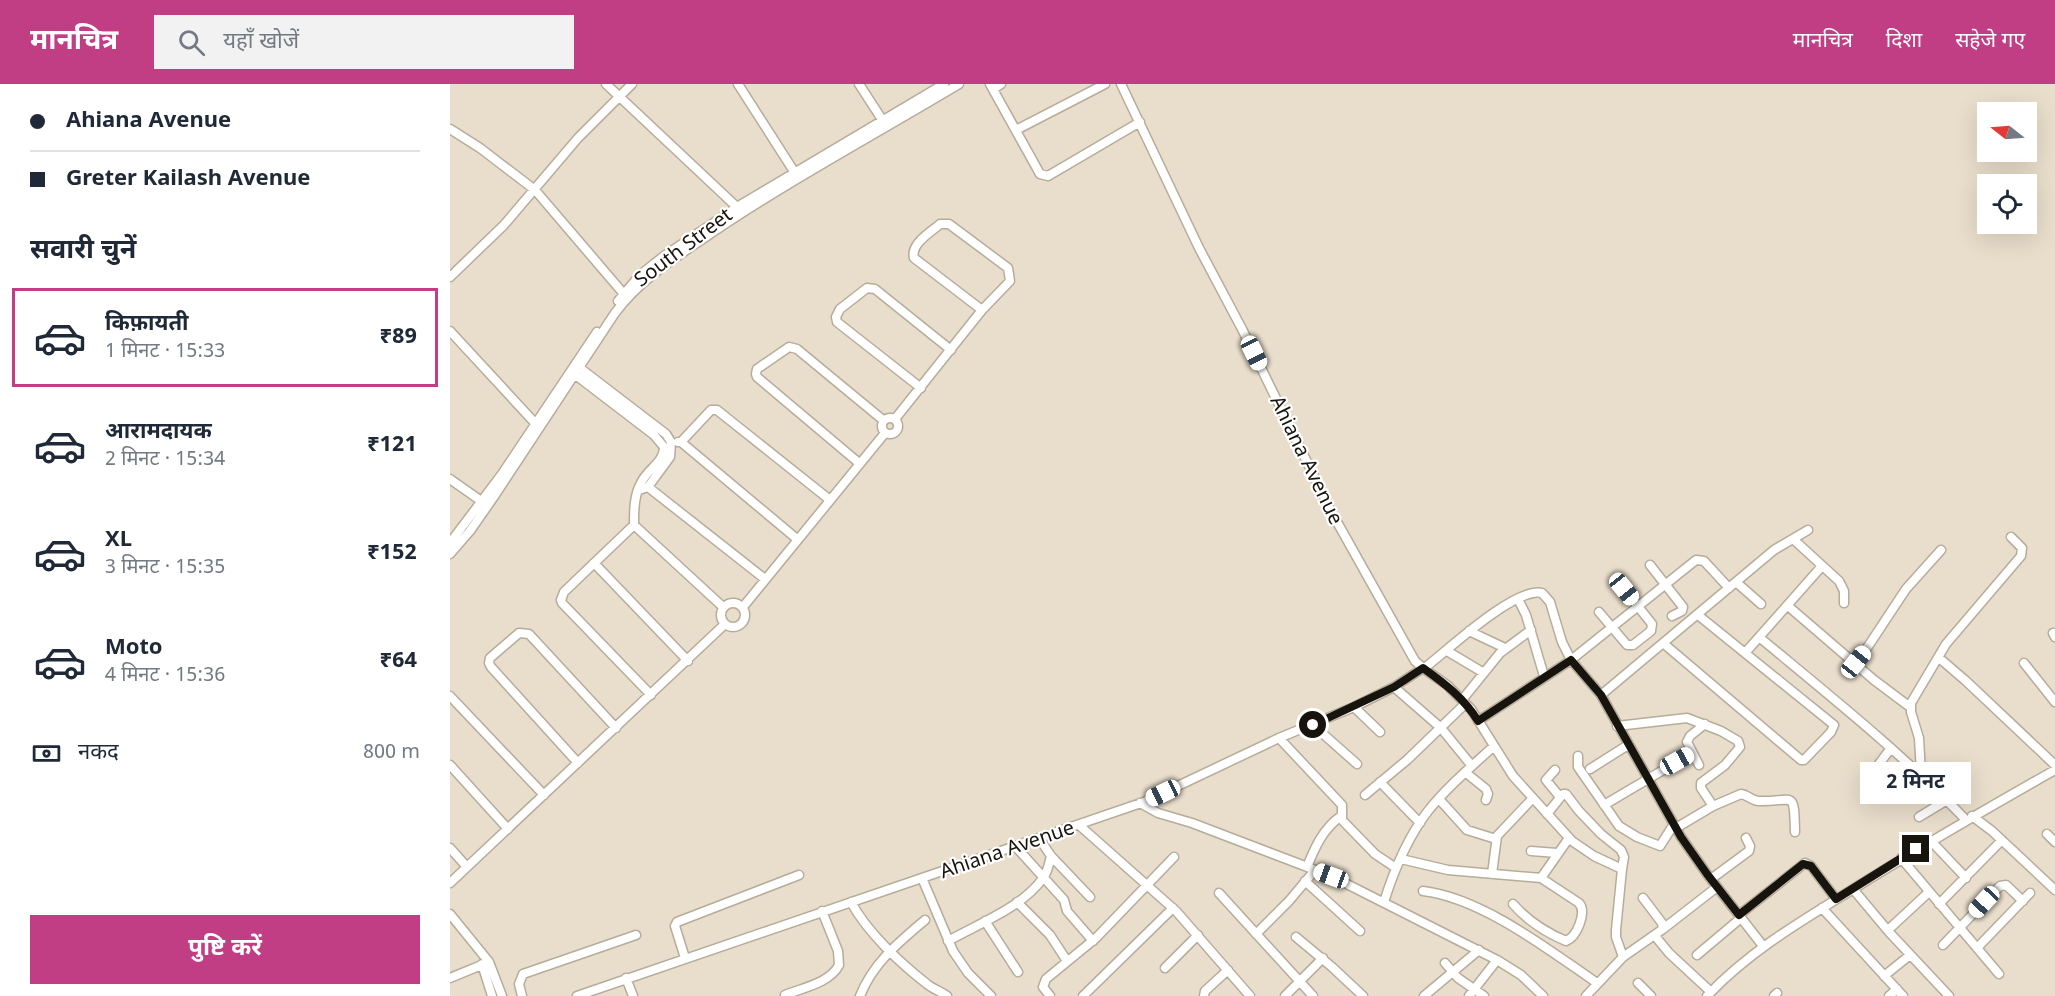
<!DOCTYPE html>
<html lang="hi">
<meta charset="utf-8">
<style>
body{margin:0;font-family:Georgia,"Noto Sans Devanagari",serif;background:#f2f2f3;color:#1f2937;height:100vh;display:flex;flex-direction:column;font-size:22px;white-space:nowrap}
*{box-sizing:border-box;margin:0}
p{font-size:20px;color:#747a83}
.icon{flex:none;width:33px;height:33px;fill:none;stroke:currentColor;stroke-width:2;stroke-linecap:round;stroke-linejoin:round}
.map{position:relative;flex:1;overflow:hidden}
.side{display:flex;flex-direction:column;background:#fff;width:450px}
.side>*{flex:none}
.guide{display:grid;align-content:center;height:132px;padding:0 30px;background:#fff}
.needle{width:39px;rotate:287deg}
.fabs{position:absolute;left:1527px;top:18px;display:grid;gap:12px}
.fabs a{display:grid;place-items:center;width:60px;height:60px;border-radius:0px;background:#fff;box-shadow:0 6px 24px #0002;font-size:30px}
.end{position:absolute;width:27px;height:27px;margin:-14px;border:8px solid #17130d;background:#fff;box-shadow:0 0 0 3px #fff}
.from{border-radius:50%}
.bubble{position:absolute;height:42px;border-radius:0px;background:#fff;box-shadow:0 6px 24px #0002;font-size:20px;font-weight:700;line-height:42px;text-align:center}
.car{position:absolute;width:18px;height:36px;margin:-18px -9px;border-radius:8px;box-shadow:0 0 4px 2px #0007;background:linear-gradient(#fff 24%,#345 0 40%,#fff 0 76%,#345 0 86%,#fff 0)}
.guide b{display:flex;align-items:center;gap:21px;height:57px;font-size:22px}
.guide b+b{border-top:2px solid #e0e1e3}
.guide i{width:15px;height:15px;background:#1f2937}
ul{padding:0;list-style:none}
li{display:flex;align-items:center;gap:18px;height:99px;margin:0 12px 9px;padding:0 18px;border:3px solid transparent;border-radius:0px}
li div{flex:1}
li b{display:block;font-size:22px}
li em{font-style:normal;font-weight:700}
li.on{border-color:#c13e85}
li>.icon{width:54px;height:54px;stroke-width:1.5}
h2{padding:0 30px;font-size:27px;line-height:72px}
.pay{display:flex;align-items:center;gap:15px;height:66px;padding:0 30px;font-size:22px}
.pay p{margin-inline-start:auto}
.button{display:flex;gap:12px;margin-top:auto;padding:12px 30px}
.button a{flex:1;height:69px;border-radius:0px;background:#c13e85;color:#fff;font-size:24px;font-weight:700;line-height:69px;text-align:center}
header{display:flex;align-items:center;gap:36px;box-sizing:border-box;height:84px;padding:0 30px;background:#c13e85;color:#fff}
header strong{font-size:28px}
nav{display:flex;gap:33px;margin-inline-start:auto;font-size:21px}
.search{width:420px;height:54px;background:#f2f2f3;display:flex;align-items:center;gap:15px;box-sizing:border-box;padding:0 21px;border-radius:0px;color:#747a83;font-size:22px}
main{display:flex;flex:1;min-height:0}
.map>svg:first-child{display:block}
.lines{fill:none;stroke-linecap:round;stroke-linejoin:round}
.minor-casing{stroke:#b6ac9a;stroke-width:11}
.minor{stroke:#fff;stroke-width:8}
.route{stroke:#17130d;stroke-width:8}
.labels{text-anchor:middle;stroke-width:4.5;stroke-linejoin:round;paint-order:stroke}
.street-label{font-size:20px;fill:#17130d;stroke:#fff}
</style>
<header>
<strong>मानचित्र</strong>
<div class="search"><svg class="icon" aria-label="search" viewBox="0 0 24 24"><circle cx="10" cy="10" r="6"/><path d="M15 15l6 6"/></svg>यहाँ खोजें</div>
<nav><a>मानचित्र</a><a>दिशा</a><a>सहेजे गए</a></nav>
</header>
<main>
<section class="side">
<div class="guide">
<b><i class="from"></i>Ahiana Avenue</b>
<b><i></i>Greter Kailash Avenue</b>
</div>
<h2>सवारी चुनें</h2>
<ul>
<li class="on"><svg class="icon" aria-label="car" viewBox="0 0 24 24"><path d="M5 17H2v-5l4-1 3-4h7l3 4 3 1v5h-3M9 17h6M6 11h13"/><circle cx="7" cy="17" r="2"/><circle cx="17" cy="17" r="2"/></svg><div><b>किफ़ायती</b><p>1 मिनट · 15:33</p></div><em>₹89</em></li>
<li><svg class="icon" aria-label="car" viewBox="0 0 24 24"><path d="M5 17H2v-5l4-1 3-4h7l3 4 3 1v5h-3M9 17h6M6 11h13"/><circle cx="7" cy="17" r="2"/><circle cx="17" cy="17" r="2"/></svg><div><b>आरामदायक</b><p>2 मिनट · 15:34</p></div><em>₹121</em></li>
<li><svg class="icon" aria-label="car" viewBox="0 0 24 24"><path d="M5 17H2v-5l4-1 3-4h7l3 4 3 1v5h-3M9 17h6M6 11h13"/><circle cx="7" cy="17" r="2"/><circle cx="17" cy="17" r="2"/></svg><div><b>XL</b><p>3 मिनट · 15:35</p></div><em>₹152</em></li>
<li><svg class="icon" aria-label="car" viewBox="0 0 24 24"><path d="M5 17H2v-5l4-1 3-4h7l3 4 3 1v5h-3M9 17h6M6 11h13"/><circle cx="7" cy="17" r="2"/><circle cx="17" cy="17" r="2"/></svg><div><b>Moto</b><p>4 मिनट · 15:36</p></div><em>₹64</em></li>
</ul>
<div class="pay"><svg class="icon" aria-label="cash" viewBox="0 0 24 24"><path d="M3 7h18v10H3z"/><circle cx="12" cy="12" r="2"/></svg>नकद<p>800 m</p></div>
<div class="button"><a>पुष्टि करें</a></div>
</section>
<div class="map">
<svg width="1605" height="912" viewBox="0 0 1605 912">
<rect width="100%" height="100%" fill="#e9ddcb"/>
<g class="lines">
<g class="minor-casing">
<path id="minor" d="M156,0L290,126
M288,0L345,89
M409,0L433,37
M540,0L590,90L598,92L690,38
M671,0L749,164L792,245L882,429L965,577L973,584L977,582C999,565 1065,503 1092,509L1100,518L1112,558L1121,576L1151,611L1231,753L1257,790L1313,862
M543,5L551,0
M0,45L30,64L85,106L173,209
M566,46L655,0
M0,193L54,141L128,54L182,0
M168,217L190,191L214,172L287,123L494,0
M0,247L85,339
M126,281L216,350L221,358L220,373L198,403L189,406
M123,289L204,351L214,363C214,379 197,385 191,399C184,411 184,427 184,441
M471,304L387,238L386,233L390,225L417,204L425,205L501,266
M432 342a8 8 0 1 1 16 0a8 8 0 1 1-16 0Z
M445,335L532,226L560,197L558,184L499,140H490C481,148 460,160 464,174L532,226
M228,358H231L347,455
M231,358L261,326H267L380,416
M409,379L307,293L306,290L307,285L339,263L347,265L433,336
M0,395L34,419
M198,403L315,495
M1343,455L1389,497L1394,507V519
M0,459L52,390L147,248
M0,470L20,447L45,411L165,229C192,193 227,173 263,148C342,95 427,49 509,0
M144,479L238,577
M1200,481L1233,523L1232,527L1222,532
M1286,498L1311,520
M1068,515L1076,531L1094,592
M271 531a12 12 0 1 1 24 0a12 12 0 1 1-24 0Z
M1338,522L1424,596L1460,623
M293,523L435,349
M1149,528L1177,561H1183L1201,547L1202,540L1174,505
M1019,547L1055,564
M1603,549L1605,553
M1309,553C1380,612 1452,669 1516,736
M1213,559L1351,676H1354L1381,648L1384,641L1248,531
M997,567L1034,589
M1295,569L1372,482
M1488,573L1516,597L1605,681
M1406,578L1419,561L1456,505L1491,466
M1574,579L1605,618
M944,603L991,644L1022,682
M201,611L112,519L111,516L114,508L184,441L273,523
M1151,611L1324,466L1358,446
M0,612L94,711
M1012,616L1050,569L1081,546
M904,623L930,648
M1028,637L1121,576L1246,476L1254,477L1279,504
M863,641L907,680
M1167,642L1237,634L1271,647L1288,657L1290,663L1275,681L1251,699V704L1263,722
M829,654L892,721V736L925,770L946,784
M1128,672V683L1169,742L1187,753L1210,762L1224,740
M128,679L41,583L39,579L40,574L69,549L79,550L166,644
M0,681L58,745
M1249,681L1237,658L1240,652L1255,640
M1140,685L1178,661
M1105,686L1096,696L1110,713
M1015,688L1036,705L1038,710L1036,716
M1471,690L1469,654L1461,628V619L1496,560L1571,472L1572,464L1561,453
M1420,692L1441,664
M930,698L970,739
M915,711L957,676L1015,620
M989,715L1017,746L1046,755
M690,719L708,729L742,739L881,792L1047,876L1071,891L1093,912
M1154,721L1242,669
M1097,730L1113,710H1116L1129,727L1151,750L1171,766L1174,773L1172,785
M1522,732L1542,747L1605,806
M1469,733L1497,716
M629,741L726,827L800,912
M1226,744L1263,722L1291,710C1298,711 1302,717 1309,717C1344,718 1344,704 1345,748
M1597,750L1605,758
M589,754L601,772L640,813
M1481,757L1516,794
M565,762L614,816L617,827L643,857
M0,764L17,783
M1081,767L1107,769
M1451,774L1549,890
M951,775L998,786L1091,794L1129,819C1137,828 1127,853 1116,857C1097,849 1077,836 1063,820
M857,783C865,763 873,745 891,732
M1042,790L1047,752L1083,714
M472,794L503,867L518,889L541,912
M1091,794L1119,754
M1261,795L1299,767L1300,762L1296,754
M855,797L910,847
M0,799L275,540
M1403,805L1439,848L1499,912
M973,807C1032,814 1099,866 1147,899
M769,809L863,912
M401,818C417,848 450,879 477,900C483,905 490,907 497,912
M567,818L600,851L617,877
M934,818C944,786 958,753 978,727C997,703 1022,682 1044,662
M1489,820L1552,756
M1372,824L1453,912
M0,830L39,878L52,912
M1289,831L1355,779L1361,782L1386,815
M535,837L568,888
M1213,845L1267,803
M1438,846L1479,808
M806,850L839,817L865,786
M1205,852L1219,869L1261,908
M846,853L882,883L913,912
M498,857C528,840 573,823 593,794C598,788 599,779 601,772
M1493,861L1550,802L1556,801L1573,817
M1527,864L1580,809
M1247,871L1291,834
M1173,873L1213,845L1212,839L1193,814
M235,874L225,842L227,838L349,791
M995,879L1008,894L1034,912
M32,880L42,912
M715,884L748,851
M1434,892L1460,871
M0,894L39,878
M176,894L183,912
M1188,899L1201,912
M335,911C352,904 380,899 389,881L388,867L372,827
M72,912L69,900L73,890L186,851
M127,912L694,718L829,654L904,623L944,603L973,584L997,601L1021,625L1063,692L1122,757L1144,772L1172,785L1166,846V853L1173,873L1136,912
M410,912C423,879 449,858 475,836
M600,912L593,903L596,895L646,854L724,773
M633,912L723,824
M754,912L755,907L778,886
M835,912L873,874
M974,912L1029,866
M1019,912L1047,876
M1257,912C1299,868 1348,839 1400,807C1467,765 1536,725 1605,686
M1324,912L1327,909
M1439,912L1447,905"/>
</g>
<use href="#minor" class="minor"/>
</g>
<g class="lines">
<path class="route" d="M863,641L944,603L973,584C994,599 1014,614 1028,637L1121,576L1151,611L1231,753L1257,790L1289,831L1353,780L1361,782L1386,815L1466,765"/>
</g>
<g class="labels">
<g class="street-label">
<text transform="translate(233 163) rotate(-37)" y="7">South Street</text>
<text transform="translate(857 376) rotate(64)" y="7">Ahiana Avenue</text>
<text transform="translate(557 765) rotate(-19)" y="7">Ahiana Avenue</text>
</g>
</g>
</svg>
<div class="fabs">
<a><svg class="needle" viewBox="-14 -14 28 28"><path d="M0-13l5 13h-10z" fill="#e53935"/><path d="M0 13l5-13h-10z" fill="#747a83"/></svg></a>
<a><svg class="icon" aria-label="locate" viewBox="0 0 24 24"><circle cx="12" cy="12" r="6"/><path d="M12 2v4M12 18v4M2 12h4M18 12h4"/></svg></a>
</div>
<i class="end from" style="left:863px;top:641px"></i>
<i class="end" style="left:1466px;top:765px"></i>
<div class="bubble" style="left:1410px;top:678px;width:111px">2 मिनट</div>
<i class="car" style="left:804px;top:269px;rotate:154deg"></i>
<i class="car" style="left:1174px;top:505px;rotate:141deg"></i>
<i class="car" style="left:1406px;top:578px;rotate:39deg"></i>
<i class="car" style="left:1227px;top:677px;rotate:61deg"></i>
<i class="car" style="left:713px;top:709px;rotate:245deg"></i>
<i class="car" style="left:881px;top:792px;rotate:290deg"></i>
<i class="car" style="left:1534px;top:818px;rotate:223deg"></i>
</div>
</main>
